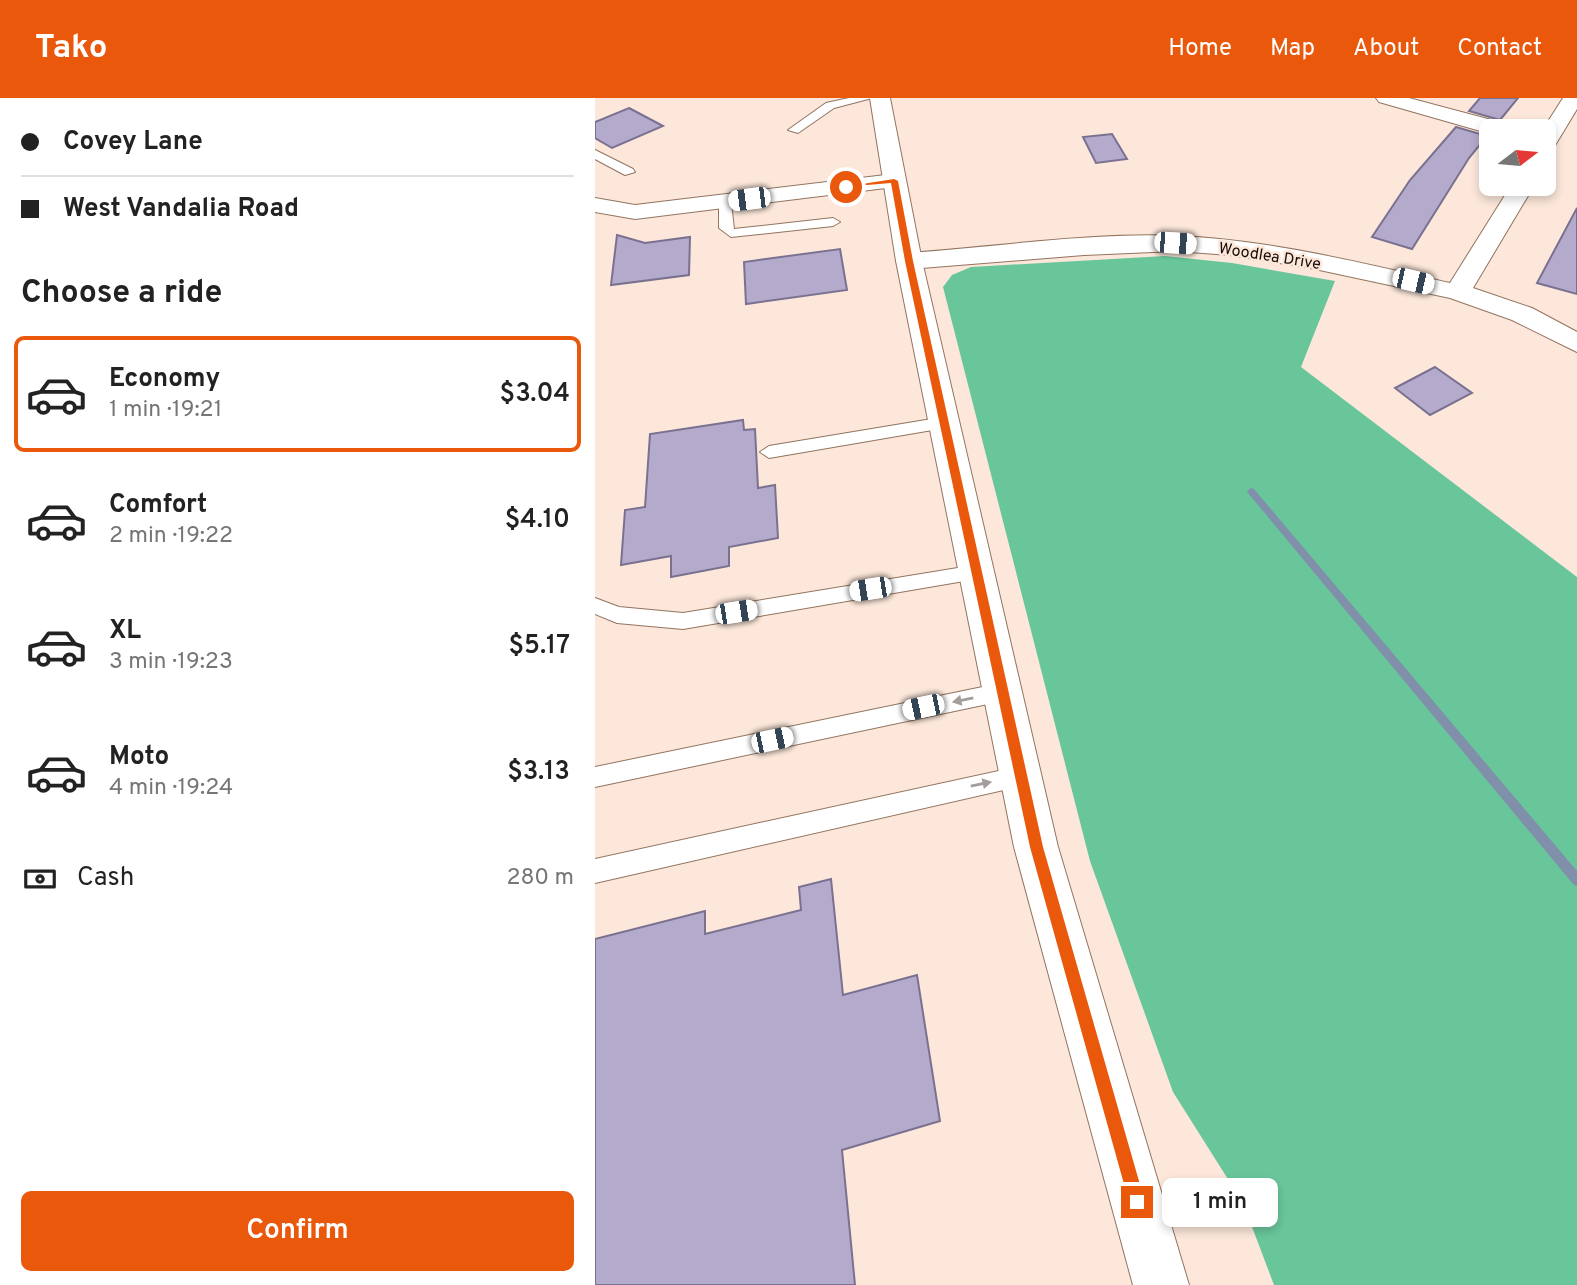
<!DOCTYPE html>
<meta charset="utf-8">
<style>
body{margin:0;font-family:Overpass,sans-serif;background:#f6f6f6;color:#222;height:100vh;display:flex;flex-direction:column;font-size:26px;white-space:nowrap}
*{box-sizing:border-box;margin:0}
p{font-size:23px;color:#767676}
.icon{flex:none;width:38px;height:38px;fill:none;stroke:currentColor;stroke-width:2;stroke-linecap:round;stroke-linejoin:round}
.map{position:relative;flex:1;overflow:hidden}
.side{display:flex;flex-direction:column;background:#fff;width:595px}
.side>*{flex:none}
.top-card{display:grid;align-content:center;height:154px;padding:0 21px;background:#fff}
.needle{width:46px;rotate:74deg}
.buttons{position:absolute;left:884px;top:21px;display:grid;gap:14px}
.buttons a{display:grid;place-items:center;width:77px;height:77px;border-radius:10px;background:#fff;box-shadow:0 4px 10px #0003;font-size:35px}
.end{position:absolute;width:32px;height:32px;margin:-16px;border:9px solid #ea580c;background:#fff;box-shadow:0 0 0 4px #fff}
.from{border-radius:50%}
.bubble{position:absolute;height:49px;border-radius:10px;background:#fff;box-shadow:0 4px 10px #0003;font-size:23px;font-weight:600;line-height:49px;text-align:center}
.car{position:absolute;width:21px;height:42px;margin:-21px -10px;border-radius:9px;box-shadow:0 0 5px 2px #0007;background:linear-gradient(#fff 24%,#345 0 40%,#fff 0 76%,#345 0 86%,#fff 0)}
.top-card b{display:flex;align-items:center;gap:24px;height:66px;font-size:26px}
.top-card b+b{border-top:2px solid #e0e0e0}
.top-card i{width:18px;height:18px;background:#222}
ul{padding:0;list-style:none}
li{display:flex;align-items:center;gap:21px;height:116px;margin:0 14px 10px;padding:0 7px;border:4px solid transparent;border-radius:10px}
li div{flex:1}
li b{display:block;font-size:26px}
li em{font-style:normal;font-weight:600}
li.current{border-color:#ea580c}
li>.icon{width:63px;height:63px;stroke-width:1.5}
h2{padding:0 21px;font-size:32px;line-height:84px}
.pay{display:flex;align-items:center;gap:18px;height:77px;padding:0 21px;font-size:26px}
.pay p{margin-inline-start:auto}
.action{display:flex;gap:14px;margin-top:auto;padding:14px 21px}
.action a{flex:1;height:80px;border-radius:10px;background:#ea580c;color:#fff;font-size:28px;font-weight:600;line-height:80px;text-align:center}
header{display:flex;align-items:center;gap:42px;box-sizing:border-box;height:98px;padding:0 35px;background:#ea580c;color:#fff}
header strong{font-size:33px}
nav{display:flex;gap:38px;margin-inline-start:auto;font-size:24px}
main{display:flex;flex:1;min-height:0}
.map>svg:first-child{display:block}
.forest{fill:#69c69b}
.lines{fill:none;stroke-linecap:round;stroke-linejoin:round}
.stream{fill:#8090ab;fill-rule:evenodd}
.building{fill:#b4aacc;stroke:#7a7190;stroke-width:2}
.service-casing{stroke:#92745f;stroke-width:2}
.minor-casing{stroke:#92745f;stroke-width:2}
.secondary-casing{stroke:#92745f;stroke-width:2}
.service{fill:#fff;fill-rule:evenodd}
.minor{fill:#fff;fill-rule:evenodd}
.secondary{fill:#fff;fill-rule:evenodd}
.oneway{fill:#a39e9b}
.route{fill:#ea580c}
.labels{text-anchor:middle;stroke-width:5;stroke-linejoin:round;paint-order:stroke}
.far-street-label{font-size:16px;fill:#180d06;stroke:#fce7da}
</style>
<header>
<strong>Tako</strong>
<nav><a>Home</a><a>Map</a><a>About</a><a>Contact</a></nav>
</header>
<main>
<section class="side">
<div class="top-card">
<b><i class="from"></i>Covey Lane</b>
<b><i></i>West Vandalia Road</b>
</div>
<h2>Choose a ride</h2>
<ul>
<li class="current"><svg class="icon" aria-label="car" viewBox="0 0 24 24"><path d="M5 17H2v-5l4-1 3-4h7l3 4 3 1v5h-3M9 17h6M6 11h13"/><circle cx="7" cy="17" r="2"/><circle cx="17" cy="17" r="2"/></svg><div><b>Economy</b><p>1 min · 19:21</p></div><em>$3.04</em></li>
<li><svg class="icon" aria-label="car" viewBox="0 0 24 24"><path d="M5 17H2v-5l4-1 3-4h7l3 4 3 1v5h-3M9 17h6M6 11h13"/><circle cx="7" cy="17" r="2"/><circle cx="17" cy="17" r="2"/></svg><div><b>Comfort</b><p>2 min · 19:22</p></div><em>$4.10</em></li>
<li><svg class="icon" aria-label="car" viewBox="0 0 24 24"><path d="M5 17H2v-5l4-1 3-4h7l3 4 3 1v5h-3M9 17h6M6 11h13"/><circle cx="7" cy="17" r="2"/><circle cx="17" cy="17" r="2"/></svg><div><b>XL</b><p>3 min · 19:23</p></div><em>$5.17</em></li>
<li><svg class="icon" aria-label="car" viewBox="0 0 24 24"><path d="M5 17H2v-5l4-1 3-4h7l3 4 3 1v5h-3M9 17h6M6 11h13"/><circle cx="7" cy="17" r="2"/><circle cx="17" cy="17" r="2"/></svg><div><b>Moto</b><p>4 min · 19:24</p></div><em>$3.13</em></li>
</ul>
<div class="pay"><svg class="icon" aria-label="cash" viewBox="0 0 24 24"><path d="M3 7h18v10H3z"/><circle cx="12" cy="12" r="2"/></svg>Cash<p>280 m</p></div>
<div class="action"><a>Confirm</a></div>
</section>
<div class="map">
<svg width="982" height="1187" viewBox="0 0 982 1187">
<rect width="100%" height="100%" fill="#fce7da"/>
<path class="forest" d="M570,158L637,165L740,183L706,269L982,479V1187H679L648,1105L578,994L495,763L348,189L357,177L376,169Z"/>
<g class="lines">
<path class="stream" d="M656,390L659,391L982,773V788L978,786L653,395L652,393Z"/>
</g>
<path class="building" d="M885,0H923L905,22L874,13Z
M34,10L68,28L17,50L0,40V24Z
M861,29L892,38L874,60L817,151L777,139L815,82Z
M517,36L532,61L501,65L488,39Z
M982,110V196L942,185Z
M22,137L50,145L95,139L94,177L16,187Z
M245,151L252,192L151,206L149,164Z
M840,269L877,295L835,317L800,290Z
M148,322L149,332L160,331L163,390L180,387L183,440L134,449V468L76,479V458L26,467L30,412L50,409L55,336Z
M236,781L248,897L322,877L345,1023L247,1052L260,1187H0V841L110,813V836L206,812L204,789Z"/>
<g class="lines">
<g class="service-casing">
<path id="service" d="M254,0H277L239,10L203,35L193,32L231,5Z
M0,52L38,71L40,74L30,77L0,61Z
M130,100L136,104L139,131L238,120L245,124L238,128L136,139L124,130V104Z
M349,319L357,325L355,329L174,360L165,354L174,348Z
M381,467L391,474L381,481L88,531L22,525L0,516V500L24,509L88,515Z
M407,585L414,588L418,594L414,600L407,603L0,689V669Z
M426,668L434,671L437,678L434,685L426,688L0,785V761Z"/>
</g>
<g class="minor-casing">
<path id="minor" d="M781,0H814L919,28L922,33L896,36L784,4Z
M968,0H982V11L956,54L948,56L947,33Z
M299,76L307,78L311,83L307,88L40,121L0,114V100L40,107Z
M917,86H940L878,190L937,210L982,234V254L917,222L855,200L715,170L635,157L581,153L489,157L314,171L305,168L301,163L305,158L314,155C400,149 499,134 584,138C676,142 766,165 855,185Z"/>
</g>
<g class="secondary-casing">
<path id="secondary" d="M275,0H295L327,163L463,749L594,1187H538L419,749L301,163Z"/>
</g>
<use href="#service" class="service"/>
<use href="#minor" class="minor"/>
<use href="#secondary" class="secondary"/>
</g>
<defs><path id="oneway-solid" d="M-6-.8H1V-3.2L6.5 0L1 3.2V.8H-6Z" transform="scale(1.75)"/></defs>
<g class="oneway">
<use href="#oneway-solid" transform="translate(368 602) rotate(169)"/>
<use href="#oneway-solid" transform="translate(386 686) rotate(-12)"/>
</g>
<path class="route" d="M299,81L303,83L318,163L448,749L550,1104L542,1112L534,1104L435,749L310,163L296,85L248,89Z"/>
<g class="labels">
<g class="far-street-label">
<text transform="translate(675 157) rotate(9)" y="6">Woodlea Drive</text>
</g>
</g>
</svg>
<div class="buttons">
<a><svg class="needle" viewBox="-14 -14 28 28"><path d="M0-13l5 13h-10z" fill="#e53935"/><path d="M0 13l5-13h-10z" fill="#767676"/></svg></a>
</div>
<i class="end from" style="left:251px;top:89px"></i>
<i class="end" style="left:542px;top:1104px"></i>
<div class="bubble" style="left:567px;top:1080px;width:116px">1 min</div>
<i class="car" style="left:154px;top:101px;rotate:263deg"></i>
<i class="car" style="left:580px;top:145px;rotate:94deg"></i>
<i class="car" style="left:818px;top:183px;rotate:103deg"></i>
<i class="car" style="left:275px;top:491px;rotate:261deg"></i>
<i class="car" style="left:141px;top:514px;rotate:81deg"></i>
<i class="car" style="left:328px;top:609px;rotate:258deg"></i>
<i class="car" style="left:177px;top:642px;rotate:78deg"></i>
</div>
</main>
